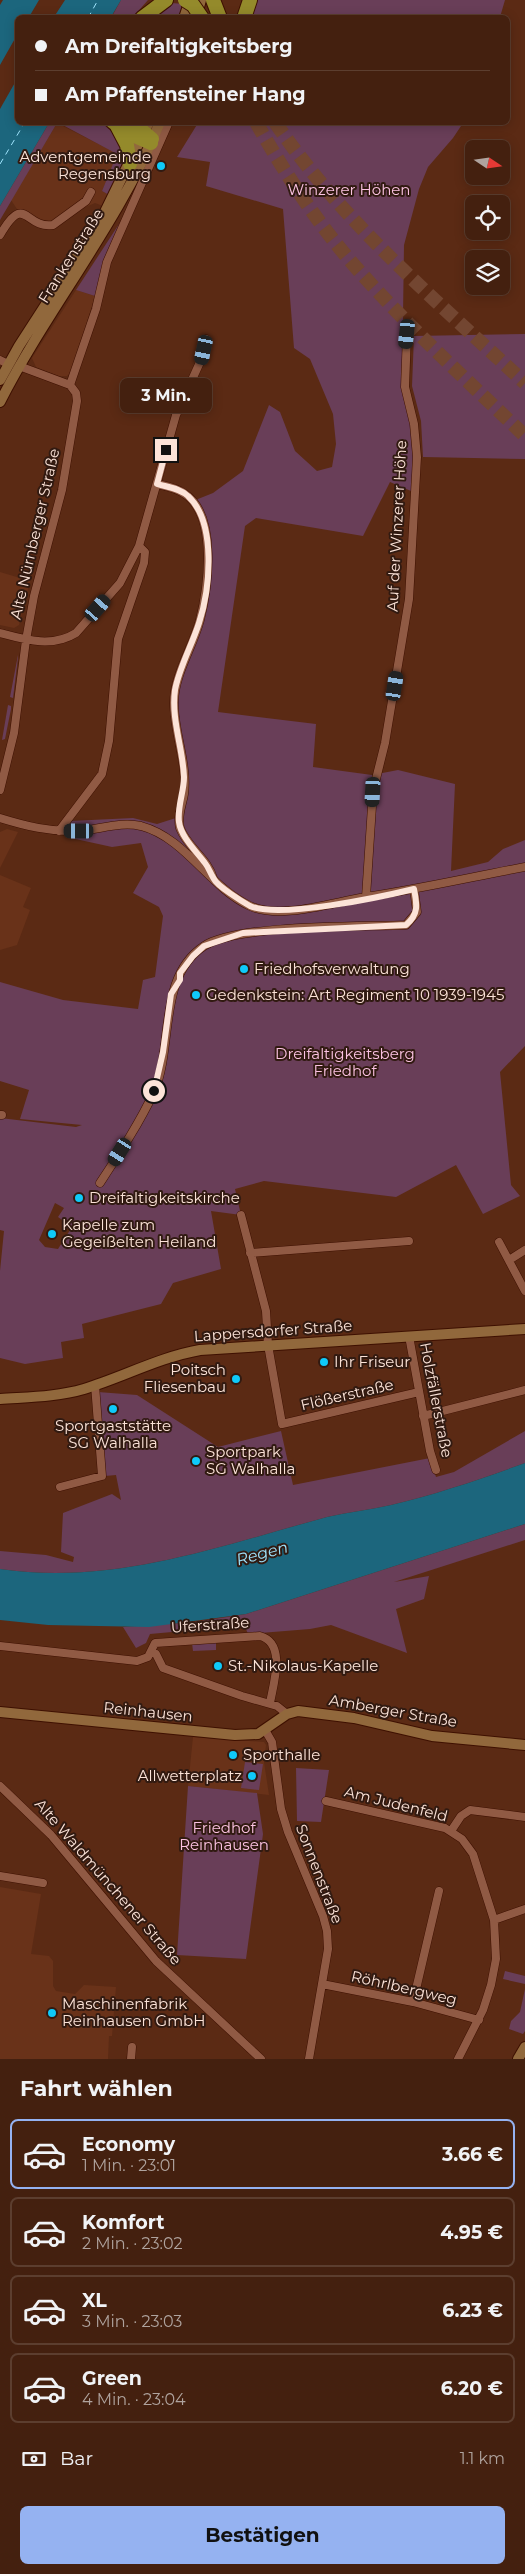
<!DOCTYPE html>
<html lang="de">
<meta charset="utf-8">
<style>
body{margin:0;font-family:Montserrat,sans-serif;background:#4e2d1d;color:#f1f3f6;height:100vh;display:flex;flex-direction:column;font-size:19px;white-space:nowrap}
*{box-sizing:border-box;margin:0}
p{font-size:16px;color:#afa39e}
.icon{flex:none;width:28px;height:28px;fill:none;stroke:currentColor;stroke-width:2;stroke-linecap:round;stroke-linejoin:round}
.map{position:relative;height:2059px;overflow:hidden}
.details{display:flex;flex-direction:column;background:#44200f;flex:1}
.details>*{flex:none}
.guide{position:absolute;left:15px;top:15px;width:495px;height:110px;border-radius:8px;box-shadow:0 2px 12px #0003,0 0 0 1px #5c3e2f;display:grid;align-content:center;height:110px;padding:0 20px;background:#44200f}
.needle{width:32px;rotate:103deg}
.buttons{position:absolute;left:465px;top:140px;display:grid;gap:10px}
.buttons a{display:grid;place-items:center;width:45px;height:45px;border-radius:8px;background:#44200f;box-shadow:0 2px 12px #0003,0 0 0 1px #5c3e2f;font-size:25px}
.end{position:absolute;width:22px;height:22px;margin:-11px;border:6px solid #fce3d8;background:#111;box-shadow:0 0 0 2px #111}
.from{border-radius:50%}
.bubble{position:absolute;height:35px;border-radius:8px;background:#44200f;box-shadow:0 2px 12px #0003,0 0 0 1px #5c3e2f;font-size:16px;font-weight:700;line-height:35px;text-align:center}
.car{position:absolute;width:15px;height:30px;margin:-15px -8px;border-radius:6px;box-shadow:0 0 4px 1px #0007;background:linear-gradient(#222 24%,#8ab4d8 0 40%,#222 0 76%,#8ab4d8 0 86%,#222 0)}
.guide b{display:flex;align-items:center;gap:18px;height:48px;font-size:19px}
.guide b+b{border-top:1px solid #5c3e2f}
.guide i{width:12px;height:12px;background:#f1f3f6}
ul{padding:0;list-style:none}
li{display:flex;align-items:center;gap:15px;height:70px;margin:0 10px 8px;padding:0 10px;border:2px solid #5c3e2f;border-radius:8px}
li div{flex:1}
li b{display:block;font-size:19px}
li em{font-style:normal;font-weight:700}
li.active{border-color:#95b2f1}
li>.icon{width:45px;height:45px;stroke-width:1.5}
h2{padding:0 20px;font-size:22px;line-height:60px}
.pay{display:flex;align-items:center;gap:12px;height:55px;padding:0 20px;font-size:19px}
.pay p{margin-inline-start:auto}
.action{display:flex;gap:10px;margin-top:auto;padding:10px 20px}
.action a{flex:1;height:58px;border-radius:8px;background:#95b2f1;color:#111;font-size:20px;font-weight:700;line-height:58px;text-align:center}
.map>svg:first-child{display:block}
.built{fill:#693219}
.green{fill:#693e58;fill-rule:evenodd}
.water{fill:#1c667d}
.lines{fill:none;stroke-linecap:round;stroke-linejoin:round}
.ferry{stroke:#a0e5fe;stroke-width:1;stroke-dasharray:6 5;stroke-linecap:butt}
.highway-tunnel{stroke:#734631;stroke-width:14;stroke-dasharray:14 7;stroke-linecap:butt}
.street-casing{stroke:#3e1000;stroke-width:9}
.secondary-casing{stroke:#3e1000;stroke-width:12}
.highway-casing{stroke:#3e1000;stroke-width:16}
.street{stroke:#905a44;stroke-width:8}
.secondary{stroke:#91683c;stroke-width:10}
.highway{stroke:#948a2b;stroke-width:14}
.highway-bridge-casing{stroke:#3e1000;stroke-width:16;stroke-linecap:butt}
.highway-bridge{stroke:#948a2b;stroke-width:14}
.route{stroke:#fce3d8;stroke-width:6}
.poi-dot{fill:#0fcafa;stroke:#311a11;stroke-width:2}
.labels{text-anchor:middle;stroke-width:4;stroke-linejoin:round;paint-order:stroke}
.poi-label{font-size:15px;fill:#fce3d8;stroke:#311a11;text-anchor:start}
.park-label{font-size:15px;fill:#fbc2e2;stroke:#311a11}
.street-label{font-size:15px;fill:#fce3d8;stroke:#311a11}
.water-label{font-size:16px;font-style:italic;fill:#a0e5fe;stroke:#311a11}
</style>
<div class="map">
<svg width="525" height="2059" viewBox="0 0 525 2059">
<rect width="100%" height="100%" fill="#5b2a14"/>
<path class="built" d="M57,123L118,154L102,191L109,195L103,206L95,203L81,209L49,230L23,218L11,200Z
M76,290L95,296L72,371L67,376H59L36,367L32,358Z
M0,572L30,581L19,625L14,628L0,625Z
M7,829L18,832L0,868V832Z
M0,875L31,888L23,907L30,910L17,945L0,950Z
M193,1737L264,1742L266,1745L264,1762L269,1795L188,1786Z
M0,1887L41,1894L31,1954L49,1956L53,1961V1986L56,1991L75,1994L84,1985L116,1987L112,2036H109L108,2059H0Z"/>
<path class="green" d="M121,0H148L133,17L111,18Z
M257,0H505L500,17L251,18Z
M171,3L185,4L180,17L151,18Z
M49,123H57L0,220V206Z
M59,123H102C108,129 117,135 120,143C128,161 116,179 109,195L102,191L117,154Z
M198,123H463L453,138L428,167L419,189L404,245L402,388L411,425L414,457L411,491L390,482L363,536L256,518L245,526L218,712L316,724L313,767L372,775L398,770L455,784L451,871L488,862L503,849L525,840V1046L500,1072L511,1185L520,1196L483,1214L456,1165L396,1197L264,1181L235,1189L241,1215L211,1211L221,1269L173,1283L161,1304L82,1324L84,1338L61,1342L63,1358L25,1364L0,1358V1271L4,1231L0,1230V1118L76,1127L82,1125L20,1119L29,1090L0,1081V982L63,1000L138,1009L143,980L155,977L163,916L159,907L133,893L148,867L141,843L112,847L71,838L70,821L133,818L157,824L179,817L184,793L174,702L200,620L207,582L206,538L193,501L213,493L243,471L269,405L280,412L295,451L317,471L332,467L336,444L333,414L310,359L294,348L283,209L206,186L210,162L177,157ZM55,1203L64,1208L58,1217L72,1227L58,1249L45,1247L39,1240Z
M121,221L95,296L76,290Z
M525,334V459L423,457L421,421L412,386L414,336Z
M18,655V658L13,698L10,697Z
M8,705L11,706V709L5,739L2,740Z
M98,1392L137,1395L218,1447L281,1431L293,1485L430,1458L436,1477L454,1472L525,1431V1463C481,1479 437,1494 391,1505C370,1510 348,1512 327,1517C220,1546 113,1586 0,1569V1551L46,1555L73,1562L74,1557L61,1552L63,1513L112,1494L121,1500L116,1475L105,1476Z
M525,1524V1540L394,1582L429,1576L424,1599L396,1609L407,1653L331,1625L310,1629L248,1634L246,1629L247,1620L194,1630L150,1634L146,1643L136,1648L123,1627L195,1622L246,1614Z
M216,1641V1650L193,1651L192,1643Z
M245,1762L263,1764L259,1790L241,1788Z
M296,1768L329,1770L321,1822L297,1821Z
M188,1786L257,1793L263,1834L246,1959L177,1955Z
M505,1971L525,1976V1984L503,1979Z
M525,1989V2031L523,2034L509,2029L511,2021L520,2012Z"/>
<path class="water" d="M3,0H39L29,17L18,18L17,35L0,65V5Z
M65,0H121L111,17H54Z
M17,79L18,122L49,123L0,206V109Z
M525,1463V1524L246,1614L149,1627L48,1625L0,1620V1569C113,1586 220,1546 327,1517C348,1512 370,1510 391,1505C437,1494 481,1479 525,1463Z"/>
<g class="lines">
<path class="ferry" d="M88,18L98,0
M0,164L25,122"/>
<path class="highway-tunnel" d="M256,122C284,172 316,221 353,264C406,325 467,380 525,436
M275,122C343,223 437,301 525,383"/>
<g class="street-casing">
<path id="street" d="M0,235C26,191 24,229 53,225L86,201L91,192
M0,360L8,364
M19,366L70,385
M157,484C166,486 177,488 185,494C218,516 208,588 200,620C193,647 174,675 174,703C174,733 188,764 184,794C182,806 177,816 180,828C187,847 208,859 213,878
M0,633C26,640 52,648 76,633L120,583L139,546L176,415L201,360L206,339
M0,790L14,733L26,640L34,596L62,490L77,401L76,393L70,385L96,309L107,262L169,122
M0,818C26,826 50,832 78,831C99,830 120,821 141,826C186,838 209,887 250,906C281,920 333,902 366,897C419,889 472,877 525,867
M59,831L102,774L109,741L118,639L144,563L145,552L139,546
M366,897L373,791L385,743L409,599L417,457L414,424L405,387L407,334
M0,1115H2
M100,1183C119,1154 139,1124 154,1092C174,1046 157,977 204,946C238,924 361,927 406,925L417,912L414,889
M241,1215L266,1311L268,1345L282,1424L419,1392
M499,1242L525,1291
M250,1253L409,1241
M509,1260L525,1250
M409,1336L430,1451L436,1470
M423,1416L525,1390
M60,1487L102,1476L95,1385
M0,1646L137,1661L148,1657L155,1643L260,1636C287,1643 273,1685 270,1703
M151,1651L156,1654L163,1668L242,1696L277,1706L287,1714
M265,1730L272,1742L281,1809L288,1832L323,1916L327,1931L328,1949L309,2059
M0,1786L51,1835L156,1961L261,2059
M326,1801L445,1828L462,1839L473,1854L494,1920L496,1959L491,1985L483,2010L458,2059
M451,1831L461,1816L470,1810L525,1817
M0,1876L43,1883
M494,1920L525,1909
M322,1984L413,2002L479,2020
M413,2002L439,1891
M131,2059L132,2047"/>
</g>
<g class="secondary-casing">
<path id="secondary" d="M196,17L201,0
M184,18L190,0
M0,380L19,346L103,216L149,122
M0,402C49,306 119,223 160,122
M0,1399C28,1397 57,1397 84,1389C123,1377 160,1357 200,1350L525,1329
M0,1712L235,1735L258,1734L287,1714L298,1711L354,1718L432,1736L525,1745
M518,2059L525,2047"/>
</g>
<g class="highway-casing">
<path id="highway" d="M142,18L166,0
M244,18L250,0
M113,122L126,132L151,143
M132,122L152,139
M117,126L127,145L130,164"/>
</g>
<use href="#street" class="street"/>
<use href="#secondary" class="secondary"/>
<use href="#highway" class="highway"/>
<g class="highway-bridge-casing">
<path id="highway-bridge" d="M185,0L193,5L202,18
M213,0L220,18"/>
</g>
<use href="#highway-bridge" class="highway-bridge"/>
</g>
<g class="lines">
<path class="route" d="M154,1091L163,1052L171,994L180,980V973L193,956L204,946L243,933L406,925C419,914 417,904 414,889C381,897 279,919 250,906C243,902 217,886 214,879C210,873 209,868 205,863C196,851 181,837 179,822C177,807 184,792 184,777C183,748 171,720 175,690C179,668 192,645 199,623C210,589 217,523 188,496C180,488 167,487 157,484L166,450"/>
</g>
<g class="poi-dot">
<circle cx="161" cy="166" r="5"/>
<circle cx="244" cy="969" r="5"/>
<circle cx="196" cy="995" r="5"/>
<circle cx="79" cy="1198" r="5"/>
<circle cx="52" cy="1234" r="5"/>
<circle cx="324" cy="1362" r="5"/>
<circle cx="236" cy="1379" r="5"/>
<circle cx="113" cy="1409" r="5"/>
<circle cx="196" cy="1461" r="5"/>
<circle cx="218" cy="1666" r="5"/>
<circle cx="233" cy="1755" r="5"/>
<circle cx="252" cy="1776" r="5"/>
<circle cx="52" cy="2013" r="5"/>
</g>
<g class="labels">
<g class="poi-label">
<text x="151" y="162" text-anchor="end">Adventgemeinde<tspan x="151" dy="17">Regensburg</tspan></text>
<text x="254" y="974">Friedhofsverwaltung</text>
<text x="206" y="1000">Gedenkstein: Art Regiment 10 1939-1945</text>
<text x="89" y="1203">Dreifaltigkeitskirche</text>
<text x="62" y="1230">Kapelle zum<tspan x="62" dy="17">Gegeißelten Heiland</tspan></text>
<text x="334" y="1367">Ihr Friseur</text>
<text x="226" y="1375" text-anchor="end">Poitsch<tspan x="226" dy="17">Fliesenbau</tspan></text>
<text x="113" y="1431" text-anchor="middle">Sportgaststätte<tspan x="113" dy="17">SG Walhalla</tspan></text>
<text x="206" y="1457">Sportpark<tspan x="206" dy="17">SG Walhalla</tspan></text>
<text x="228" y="1671">St.-Nikolaus-Kapelle</text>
<text x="243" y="1760">Sporthalle</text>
<text x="242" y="1781" text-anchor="end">Allwetterplatz</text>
<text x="62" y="2009">Maschinenfabrik<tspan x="62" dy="17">Reinhausen GmbH</tspan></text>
</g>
<g class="park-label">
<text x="349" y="195">Winzerer Höhen</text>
<text x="345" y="1059">Dreifaltigkeitsberg<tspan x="345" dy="17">Friedhof</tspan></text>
<text x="224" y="1833">Friedhof<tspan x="224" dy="17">Reinhausen</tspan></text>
</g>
<g class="street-label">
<text transform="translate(71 256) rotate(-58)" y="5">Frankenstraße</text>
<text transform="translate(397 526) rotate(-87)" y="5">Auf der Winzerer Höhe</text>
<text transform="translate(35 534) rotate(-77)" y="5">Alte Nürnberger Straße</text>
<text transform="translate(273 1331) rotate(-4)" y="5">Lappersdorfer Straße</text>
<text transform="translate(347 1395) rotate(-13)" y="5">Flößerstraße</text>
<text transform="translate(436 1400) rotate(79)" y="5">Holzfällerstraße</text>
<text transform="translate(210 1625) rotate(-4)" y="5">Uferstraße</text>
<text transform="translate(393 1711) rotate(10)" y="5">Amberger Straße</text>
<text transform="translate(148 1712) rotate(6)" y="5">Reinhausen</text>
<text transform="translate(396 1804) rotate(14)" y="5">Am Judenfeld</text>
<text transform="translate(319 1874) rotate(69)" y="5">Sonnenstraße</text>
<text transform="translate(108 1882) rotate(49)" y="5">Alte Waldmünchener Straße</text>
<text transform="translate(404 1988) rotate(13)" y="5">Röhrlbergweg</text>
</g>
<g class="water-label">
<text transform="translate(262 1553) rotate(-15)" y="6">Regen</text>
</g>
</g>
</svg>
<div class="buttons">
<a><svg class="needle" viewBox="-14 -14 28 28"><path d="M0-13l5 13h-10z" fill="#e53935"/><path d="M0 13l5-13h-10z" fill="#afa39e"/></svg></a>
<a><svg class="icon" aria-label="locate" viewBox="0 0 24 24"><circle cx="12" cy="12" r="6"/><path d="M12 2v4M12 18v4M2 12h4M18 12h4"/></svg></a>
<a><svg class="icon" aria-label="layers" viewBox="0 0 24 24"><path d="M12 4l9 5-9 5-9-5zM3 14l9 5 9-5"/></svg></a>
</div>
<i class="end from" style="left:154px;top:1091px"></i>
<i class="end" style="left:166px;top:450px"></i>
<div class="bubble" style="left:120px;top:378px;width:92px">3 Min.</div>
<i class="car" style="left:407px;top:334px;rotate:186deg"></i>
<i class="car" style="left:204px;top:350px;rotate:192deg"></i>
<i class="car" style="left:98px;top:608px;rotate:41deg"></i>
<i class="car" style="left:395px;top:686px;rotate:9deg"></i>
<i class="car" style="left:373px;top:792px;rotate:183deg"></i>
<i class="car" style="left:79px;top:831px;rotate:270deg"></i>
<i class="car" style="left:120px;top:1152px;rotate:212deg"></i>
<div class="guide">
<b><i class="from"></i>Am Dreifaltigkeitsberg</b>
<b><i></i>Am Pfaffensteiner Hang</b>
</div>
</div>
<section class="details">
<h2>Fahrt wählen</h2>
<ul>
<li class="active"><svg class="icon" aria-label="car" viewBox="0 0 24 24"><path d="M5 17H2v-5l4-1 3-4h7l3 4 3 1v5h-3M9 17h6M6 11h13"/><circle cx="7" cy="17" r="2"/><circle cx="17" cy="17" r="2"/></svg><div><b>Economy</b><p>1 Min. · 23:01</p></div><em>3.66 €</em></li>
<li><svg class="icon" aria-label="car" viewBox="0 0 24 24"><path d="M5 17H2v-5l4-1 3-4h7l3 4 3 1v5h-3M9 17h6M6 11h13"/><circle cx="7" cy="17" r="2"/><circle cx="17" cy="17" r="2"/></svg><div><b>Komfort</b><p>2 Min. · 23:02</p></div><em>4.95 €</em></li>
<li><svg class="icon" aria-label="car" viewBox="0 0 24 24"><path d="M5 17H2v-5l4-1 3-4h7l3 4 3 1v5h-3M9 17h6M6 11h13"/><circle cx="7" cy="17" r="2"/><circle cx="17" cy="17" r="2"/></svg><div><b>XL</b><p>3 Min. · 23:03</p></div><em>6.23 €</em></li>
<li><svg class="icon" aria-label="car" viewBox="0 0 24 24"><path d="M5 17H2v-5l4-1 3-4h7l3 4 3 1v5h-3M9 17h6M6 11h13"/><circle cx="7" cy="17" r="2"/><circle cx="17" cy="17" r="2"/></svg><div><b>Green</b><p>4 Min. · 23:04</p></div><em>6.20 €</em></li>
</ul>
<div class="pay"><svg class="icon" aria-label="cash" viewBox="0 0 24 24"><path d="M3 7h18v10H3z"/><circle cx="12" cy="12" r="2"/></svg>Bar<p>1.1 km</p></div>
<div class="action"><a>Bestätigen</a></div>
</section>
